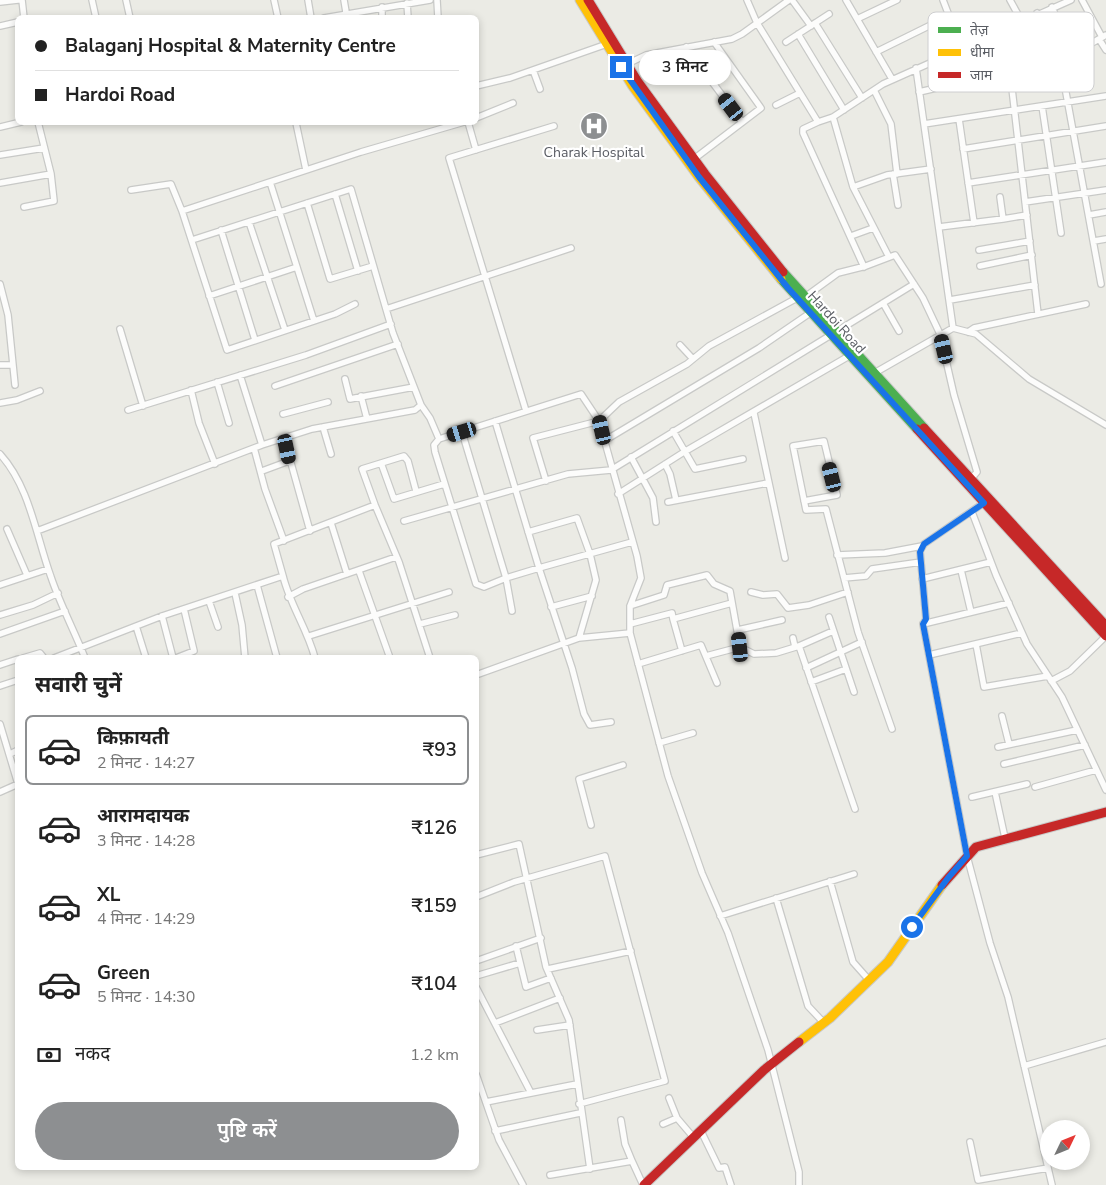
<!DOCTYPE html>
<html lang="hi">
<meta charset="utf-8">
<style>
body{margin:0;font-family:"Nunito Sans","Noto Sans Devanagari",sans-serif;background:#f2f2f2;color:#222;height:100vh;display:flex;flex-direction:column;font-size:19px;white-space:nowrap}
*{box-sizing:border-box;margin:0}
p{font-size:16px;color:#767676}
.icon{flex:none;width:28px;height:28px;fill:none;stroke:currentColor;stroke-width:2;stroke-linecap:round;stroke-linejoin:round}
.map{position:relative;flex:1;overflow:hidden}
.sheet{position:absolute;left:15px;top:655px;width:464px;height:515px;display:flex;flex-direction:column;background:#fff;border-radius:8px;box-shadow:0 2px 8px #0003}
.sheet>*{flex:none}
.banner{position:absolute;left:15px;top:15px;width:464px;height:110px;border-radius:8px;box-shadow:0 2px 8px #0003;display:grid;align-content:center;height:110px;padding:0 20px;background:#fff}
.needle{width:32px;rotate:47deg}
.buttons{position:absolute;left:1040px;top:1120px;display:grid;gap:10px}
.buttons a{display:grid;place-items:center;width:50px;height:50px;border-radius:50%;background:#fff;box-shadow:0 2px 8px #0003;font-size:25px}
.end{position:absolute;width:22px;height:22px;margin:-11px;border:6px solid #1a73e8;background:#fff;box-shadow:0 0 0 2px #fff}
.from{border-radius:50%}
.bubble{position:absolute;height:35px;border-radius:18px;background:#fff;box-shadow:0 2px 8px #0003;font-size:16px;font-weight:600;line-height:35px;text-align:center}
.car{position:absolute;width:15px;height:30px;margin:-15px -8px;border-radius:6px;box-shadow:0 0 4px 1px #0007;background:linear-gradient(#222 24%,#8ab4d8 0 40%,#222 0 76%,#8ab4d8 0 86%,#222 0)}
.banner b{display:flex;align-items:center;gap:18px;height:48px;font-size:19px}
.banner b+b{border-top:1px solid #e0e0e0}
.banner i{width:12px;height:12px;background:#222}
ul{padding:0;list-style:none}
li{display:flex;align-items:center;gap:15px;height:70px;margin:0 10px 8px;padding:0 10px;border:2px solid transparent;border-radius:8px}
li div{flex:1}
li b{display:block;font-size:19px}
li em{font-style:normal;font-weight:600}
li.selected{border-color:#8d8f91}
li>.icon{width:45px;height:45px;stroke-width:1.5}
h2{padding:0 20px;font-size:22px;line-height:60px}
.pay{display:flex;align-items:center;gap:12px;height:55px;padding:0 20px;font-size:19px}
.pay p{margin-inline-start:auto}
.primary-button{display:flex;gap:10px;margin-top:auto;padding:10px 20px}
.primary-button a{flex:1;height:58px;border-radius:30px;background:#8d8f91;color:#fff;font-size:20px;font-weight:600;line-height:58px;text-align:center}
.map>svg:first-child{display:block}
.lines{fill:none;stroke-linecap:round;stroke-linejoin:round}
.street-casing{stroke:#c8c9c7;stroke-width:8}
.fast-casing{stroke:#c8c9c8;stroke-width:11}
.slow-casing{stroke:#c8c9c8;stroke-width:11}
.jam-casing{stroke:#c8c9c8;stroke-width:11}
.street{stroke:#fcfcfb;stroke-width:5.5}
.fast{stroke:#4caf50;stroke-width:9}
.slow{stroke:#ffc107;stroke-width:9}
.jam{stroke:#c62828;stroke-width:9}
.route{stroke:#1a73e8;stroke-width:6}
.labels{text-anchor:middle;stroke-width:4.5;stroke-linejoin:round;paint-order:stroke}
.poi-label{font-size:14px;fill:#5a5d64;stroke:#fff}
.street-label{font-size:14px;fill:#5a5d64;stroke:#fff}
.key{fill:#fff;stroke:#ceced0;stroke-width:1}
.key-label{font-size:14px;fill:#5a5d64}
</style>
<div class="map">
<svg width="1106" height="1185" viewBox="0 0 1106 1185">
<rect width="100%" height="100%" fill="#ebebe5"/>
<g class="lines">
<g class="street-casing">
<path id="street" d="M22,0L24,18
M92,0L96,18
M126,0L130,18
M274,0L278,18
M308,0L311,18
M344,0L347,18
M437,0L438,18
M747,0L757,23L818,122L833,117L883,84L1071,0
M792,0L811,26
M846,0L892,79
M943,0L961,47
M1010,0L1021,20
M1082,0L1102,37
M0,2L18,0
M407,3L408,18
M1052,7L1064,36
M1037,13L1056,61
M324,18L430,0
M382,18V7
M857,19L897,0
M815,23L862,98
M0,26L18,22
M1005,28L1038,314
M798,34L844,110
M1099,39L1106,50
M786,42L829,14
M686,47L742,122
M876,52L949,16
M1074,54L1089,78
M1060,60L1101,284
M625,65L646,55L732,39L742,34L789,0
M916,68L953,328
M533,70L540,89
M476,86L510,78L607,44
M874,90L891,124L897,174
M919,92L1064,59L1106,35
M776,105L800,93
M1042,106L1061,233
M833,117L853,187L889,257
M476,118L513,103
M959,119L974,223
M468,122L476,150
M818,122L803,129V133L864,267
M296,123L306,170
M924,124L1106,96
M0,127L21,122
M963,149L1106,126
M0,155L44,148
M694,159L761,108L714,42
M893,174L898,205
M270,182L314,321
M0,183L51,174
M968,183L1106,162
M853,187L887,175L931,169
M131,190L171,184L182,211L227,350L335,314L355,304
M335,194L358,271
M1025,202L1106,190
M307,203L330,279L373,266
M24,207L54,201L51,174L38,122
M182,211L361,152L464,122
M1089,215L1106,212
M1003,219L1027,215
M249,222L285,330
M939,227L1003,219L1000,197
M221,230L255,340
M851,236L873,228
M192,240L351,189L393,333L421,405L430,418L439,439L581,394L599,421L637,556L641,578L630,606V633L668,776L702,873L728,933L768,1050L799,1172V1185
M1094,241L1106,239
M979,250L1030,241
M980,266L1032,255
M0,284L8,315L13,365H0
M209,296L297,267
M950,300L1035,285
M883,303L899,331
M386,309L571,248
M120,329L143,406
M968,332L974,328L1086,304
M680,345L693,359
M13,365L15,385
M240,375L262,445
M871,375L953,328L976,334L1029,379L1106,425
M345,379L350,399L414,387
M217,382L229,423
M275,386L398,344
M191,390L199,423L215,464
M361,396L367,419
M0,403L17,400L40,391
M128,410L306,355L391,324
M526,411L449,158L554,126
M754,413L785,558
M283,414L328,402
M495,421L539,568L632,542
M323,427L331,454
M673,431L695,469L743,459
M462,432L506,578L539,568L572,668L584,714L590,725L611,722
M284,438L310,531
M439,439L434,445L435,452L476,584L484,587L506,578L512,611
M604,441L759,348L810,313
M254,448L265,489L284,541
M0,454C30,487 36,536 51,577C60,604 74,630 85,658
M631,457L653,498L656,522
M381,463L394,499L444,484
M665,464L670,474L676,500
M262,471L289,461
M546,481L533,438L599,421L619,402L687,364L709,346L797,298L805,297L838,273L866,266L895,255L923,298L940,334L954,395L977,472L971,479
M618,494L684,452L849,356
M804,501L837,495L824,441L793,446L806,510L826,509L858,632L892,729
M668,502L768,483
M985,502L924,544L920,551L926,619L923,624L967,856L990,943L1008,997L1052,1185
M375,505L362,469L404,456L408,461L416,491
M972,512L996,575L1027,644L1062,697L1106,790
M404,521L568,474L611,470L914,284
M331,523L347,574
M7,529L27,575
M37,531L262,445L312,429L415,410L421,405
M528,532L577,518L590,554L596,580L579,638
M837,555L885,553L922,546
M961,570L971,612
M359,571L390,658
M283,576C290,605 307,628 315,658
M844,578L866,576L872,569L921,562
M922,579L991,562
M0,585L48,569
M257,585L277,658
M751,592L763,595L777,594L788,608L809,605L848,592
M235,593L242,625L245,658
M288,597L303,589L396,557
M209,601L218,627
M630,606L664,595L667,585L707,575L714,584L730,591L740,647
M551,607L592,596
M0,615L33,605L58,593
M162,616L173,658
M829,617L854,692
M673,619L682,651
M420,624L455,615
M630,624L672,613L673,619L732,603
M923,624L1009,603
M136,626L146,658
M738,630L782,620
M0,634L65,611
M309,636L449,592
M793,638L795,647
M976,644L984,687L1048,676
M799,646L855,809
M929,655L1022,633
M706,656L740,647L754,654L776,653L799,646L833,631
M23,658L40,653L44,658
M54,658L162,616L283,576L274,544L375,505L399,562L430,658
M176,658L194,651L184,609
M638,664L701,645L717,683
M0,665L18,659
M806,668L862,642
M476,675L579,638L630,633
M1051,681L1070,671L1106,636
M811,682L846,669
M0,686L18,680
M1002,716L1009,744
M0,724L18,784L0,792
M659,743L693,733
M998,747L1077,730
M10,754L18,750
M1004,764L1085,745
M1035,787L1096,770
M995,792L1005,838
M972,797L1027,784
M591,825L579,779L623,765
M476,855L519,844L546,967L569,1020L590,1169
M830,881L853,962L869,980
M476,897L514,882L605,856L665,1081L579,1104
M776,898L808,1006L824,1023
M720,916L854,874
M516,946L526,987L551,978
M476,961L541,938
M548,969L631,951
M476,976L520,963
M476,987L531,1093
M495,1023L560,998
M537,1030L570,1025
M1024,1066L1106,1042
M476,1074L499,1140L523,1185
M669,1098L677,1118L694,1138
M486,1102L577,1084
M621,1120L625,1144L632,1161
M663,1124L677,1118
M495,1131L580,1113
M701,1131L719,1168L725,1167L731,1185
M970,1142L978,1180L1048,1168
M550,1175L632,1161L643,1185"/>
</g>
<g class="fast-casing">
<path id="fast" d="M783,272L924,428
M781,279L917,429"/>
</g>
<g class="slow-casing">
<path id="slow" d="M580,0L632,85L699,177L781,279
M799,1042L830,1018L888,962L942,885"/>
</g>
<g class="jam-casing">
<path id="jam" d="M588,0L638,82L705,174L783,272
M924,428L1106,626
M917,429L1106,636
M942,885L976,847L1106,812
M644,1185L764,1070L799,1042"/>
</g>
<use href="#street" class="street"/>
<use href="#fast" class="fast"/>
<use href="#slow" class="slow"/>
<use href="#jam" class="jam"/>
</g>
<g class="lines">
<path class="route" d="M621,67L699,177L788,288L984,503L924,544L920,552L926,619L923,624L967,856L948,878L912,927"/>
</g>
<defs>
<g id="hospital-disc" transform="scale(1.4375)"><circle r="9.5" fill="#8d8f91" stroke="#fff"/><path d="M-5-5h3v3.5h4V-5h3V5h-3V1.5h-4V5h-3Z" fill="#fff"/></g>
</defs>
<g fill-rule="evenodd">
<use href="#hospital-disc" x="594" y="126"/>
</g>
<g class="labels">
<g class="poi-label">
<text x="594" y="157">Charak Hospital</text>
</g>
<g class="street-label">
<text transform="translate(837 322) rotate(48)" y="5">Hardoi Road</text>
</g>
</g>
<rect x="928" y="12" width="166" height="80" rx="8" class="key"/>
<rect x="938" y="27" width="23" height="6" fill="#4caf50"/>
<rect x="938" y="49" width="23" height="7" fill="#ffc107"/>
<rect x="938" y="72" width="23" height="6" fill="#c62828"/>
<g class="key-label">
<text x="970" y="35">तेज़</text>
<text x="970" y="57">धीमा</text>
<text x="970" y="80">जाम</text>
</g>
</svg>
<div class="buttons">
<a><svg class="needle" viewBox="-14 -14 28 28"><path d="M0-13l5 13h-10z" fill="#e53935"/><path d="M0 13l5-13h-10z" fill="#767676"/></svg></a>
</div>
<i class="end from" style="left:912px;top:927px"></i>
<i class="end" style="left:621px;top:67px"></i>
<div class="bubble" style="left:639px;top:50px;width:92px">3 मिनट</div>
<i class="car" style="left:731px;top:107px;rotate:323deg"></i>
<i class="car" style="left:944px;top:349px;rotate:347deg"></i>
<i class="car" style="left:602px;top:430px;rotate:347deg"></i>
<i class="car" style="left:462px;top:432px;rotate:253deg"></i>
<i class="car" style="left:287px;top:449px;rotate:168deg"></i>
<i class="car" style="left:832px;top:477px;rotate:346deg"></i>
<i class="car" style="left:740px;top:647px;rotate:354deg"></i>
<div class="banner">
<b><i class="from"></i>Balaganj Hospital &amp; Maternity Centre</b>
<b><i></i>Hardoi Road</b>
</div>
<section class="sheet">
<h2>सवारी चुनें</h2>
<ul>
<li class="selected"><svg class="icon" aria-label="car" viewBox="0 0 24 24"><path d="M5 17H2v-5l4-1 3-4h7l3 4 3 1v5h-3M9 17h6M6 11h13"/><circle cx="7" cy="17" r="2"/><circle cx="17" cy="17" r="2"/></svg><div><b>किफ़ायती</b><p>2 मिनट · 14:27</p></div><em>₹93</em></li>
<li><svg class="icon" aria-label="car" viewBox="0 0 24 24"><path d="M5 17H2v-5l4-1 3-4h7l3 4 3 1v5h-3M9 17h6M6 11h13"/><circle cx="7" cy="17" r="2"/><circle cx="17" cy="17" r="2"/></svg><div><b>आरामदायक</b><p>3 मिनट · 14:28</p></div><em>₹126</em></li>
<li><svg class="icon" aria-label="car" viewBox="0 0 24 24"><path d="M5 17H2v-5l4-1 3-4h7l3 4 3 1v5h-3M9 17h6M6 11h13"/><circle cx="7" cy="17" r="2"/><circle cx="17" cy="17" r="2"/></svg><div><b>XL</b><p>4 मिनट · 14:29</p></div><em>₹159</em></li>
<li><svg class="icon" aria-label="car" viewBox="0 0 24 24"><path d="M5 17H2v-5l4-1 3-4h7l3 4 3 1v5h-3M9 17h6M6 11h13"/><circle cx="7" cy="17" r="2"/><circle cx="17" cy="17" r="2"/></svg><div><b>Green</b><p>5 मिनट · 14:30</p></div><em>₹104</em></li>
</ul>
<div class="pay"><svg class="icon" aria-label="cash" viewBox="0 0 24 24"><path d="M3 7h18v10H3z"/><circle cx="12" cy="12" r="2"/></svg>नकद<p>1.2 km</p></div>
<div class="primary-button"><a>पुष्टि करें</a></div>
</section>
</div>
